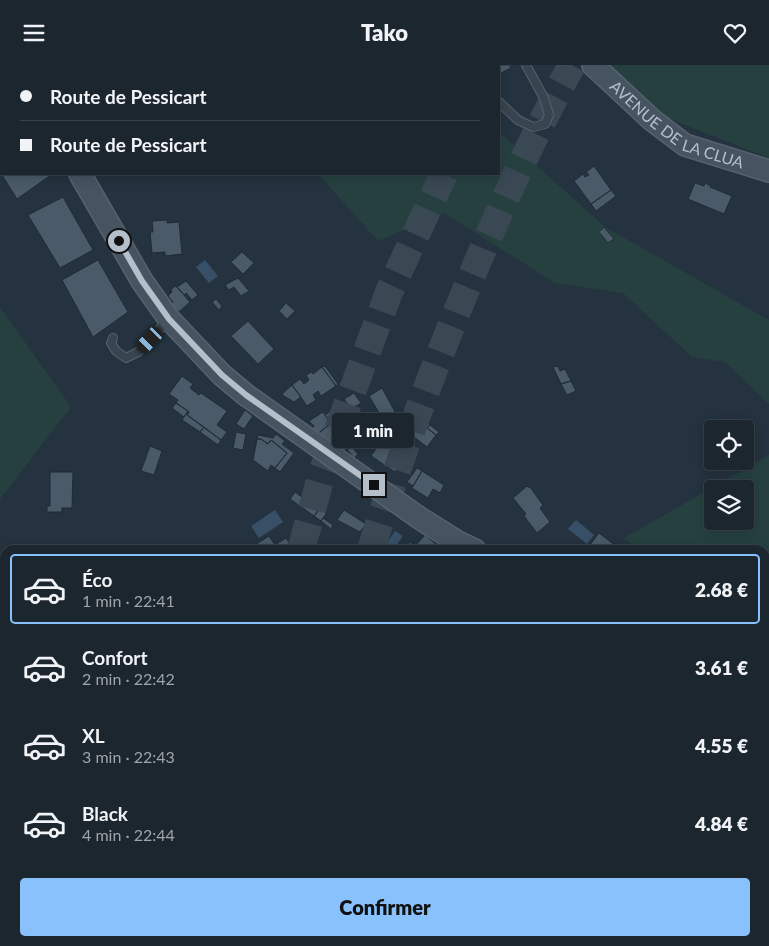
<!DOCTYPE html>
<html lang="fr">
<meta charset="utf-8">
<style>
body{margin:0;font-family:Lato,sans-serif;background:#28323b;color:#f1f3f6;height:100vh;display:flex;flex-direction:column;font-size:19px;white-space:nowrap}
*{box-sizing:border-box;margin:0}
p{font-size:16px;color:#a0a5aa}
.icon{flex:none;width:28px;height:28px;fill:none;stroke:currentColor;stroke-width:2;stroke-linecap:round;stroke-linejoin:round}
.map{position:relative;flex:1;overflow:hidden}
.details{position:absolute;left:0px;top:480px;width:770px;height:401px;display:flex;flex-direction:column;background:#1b262f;border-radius:15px 15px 0 0;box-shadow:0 2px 12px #0003,0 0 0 1px #39434b}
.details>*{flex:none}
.top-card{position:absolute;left:0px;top:0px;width:500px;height:110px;box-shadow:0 2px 12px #0003,0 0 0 1px #39434b;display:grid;align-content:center;height:110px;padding:0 20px;background:#1b262f}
.buttons{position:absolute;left:704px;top:355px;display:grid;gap:10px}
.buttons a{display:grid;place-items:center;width:50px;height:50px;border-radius:5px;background:#1b262f;box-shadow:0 2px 12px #0003,0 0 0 1px #39434b;font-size:25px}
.end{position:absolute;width:22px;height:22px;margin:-11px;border:6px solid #b4bfca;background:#111;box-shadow:0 0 0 2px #111}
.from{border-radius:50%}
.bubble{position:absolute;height:35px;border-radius:5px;background:#1b262f;box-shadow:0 2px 12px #0003,0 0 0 1px #39434b;font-size:16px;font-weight:800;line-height:35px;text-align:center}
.car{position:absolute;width:15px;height:30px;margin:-15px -8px;border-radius:6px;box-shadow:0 0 4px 1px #0007;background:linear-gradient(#222 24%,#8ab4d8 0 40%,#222 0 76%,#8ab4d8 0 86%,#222 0)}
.top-card b{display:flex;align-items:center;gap:18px;height:48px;font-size:19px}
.top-card b+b{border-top:1px solid #39434b}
.top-card i{width:12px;height:12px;background:#f1f3f6}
ul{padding:9px 0 0;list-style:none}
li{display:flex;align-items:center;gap:15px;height:70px;margin:0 10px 8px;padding:0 10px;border:2px solid transparent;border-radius:5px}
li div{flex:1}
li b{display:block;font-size:19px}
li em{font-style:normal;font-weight:800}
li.current{border-color:#88c1fb}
li>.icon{width:45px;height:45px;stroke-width:1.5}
.button{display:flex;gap:10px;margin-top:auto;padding:10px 20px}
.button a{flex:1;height:58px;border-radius:5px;background:#88c1fb;color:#111;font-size:20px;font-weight:800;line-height:58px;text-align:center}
header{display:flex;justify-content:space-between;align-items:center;height:65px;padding:0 20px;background:#1b262f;font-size:22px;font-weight:800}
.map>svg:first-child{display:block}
.green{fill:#264040;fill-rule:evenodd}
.water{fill:#375067}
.building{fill:#4a5a68;stroke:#1f2b36}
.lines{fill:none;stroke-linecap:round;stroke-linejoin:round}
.highway-tunnel{stroke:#3a4854;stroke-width:28;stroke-dasharray:28 14;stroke-linecap:butt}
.lane-casing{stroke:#56626d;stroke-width:10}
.street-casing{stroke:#56626d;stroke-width:18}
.secondary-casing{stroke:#56626d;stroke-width:24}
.lane{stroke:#38444f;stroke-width:8}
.street{stroke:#38444f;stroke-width:15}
.secondary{stroke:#465462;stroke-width:21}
.route{stroke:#b4bfca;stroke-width:6}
.labels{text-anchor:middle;stroke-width:5;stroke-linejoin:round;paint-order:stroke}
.street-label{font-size:16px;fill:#b4bfca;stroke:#1d2934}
</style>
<header><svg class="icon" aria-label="menu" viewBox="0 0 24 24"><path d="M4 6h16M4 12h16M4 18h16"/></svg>Tako<svg class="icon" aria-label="heart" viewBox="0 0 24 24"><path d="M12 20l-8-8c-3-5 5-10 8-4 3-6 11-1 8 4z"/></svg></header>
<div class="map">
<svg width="769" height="881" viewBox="0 0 769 881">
<rect width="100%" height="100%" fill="#24333f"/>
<path class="green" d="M236,0H396L398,1H237Z
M606,0H769V93L660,50Z
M499,67L605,162L769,255V339L725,297L692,292L623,228L555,218L444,148L378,176L318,109H499Z
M0,242L71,342L0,434Z
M769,390V647L765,644V485H640L624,473ZM712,424H745V456H712Z
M0,637L5,645V854L0,847Z
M21,876H325L326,881H24Z"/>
<path class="water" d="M205,195L218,211L209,218L196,202Z
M275,445L283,457L259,473L251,461Z
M576,455L594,470L587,479L568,464Z
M395,466L403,471L393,485H391L385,481Z"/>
<path class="building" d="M497,0H509L511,3L501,8Z
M1,70V109H50L51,110L17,134L0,107V71Z
M594,101L611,125L591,139L574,116L583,109L585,112L589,110L586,107Z
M695,118L704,121L705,118L711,121L710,122L732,131L724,149L688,134Z
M611,125L616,131L596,146L591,139Z
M63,132L93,185L60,203L28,150Z
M167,155V158L179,157L182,189L165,191V187L152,188L150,167H153L152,156Z
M604,162L614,174L608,178L599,167Z
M242,187L254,198L243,209L231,197Z
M98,195L128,247L93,272L62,215Z
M238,213L249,226L241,231L234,222L229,225L225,220Z
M186,216L198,230L192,235L186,228L184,230L177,222Z
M175,221L177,222L190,237L179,247L171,239L173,237L168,231L172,227L171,225Z
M216,234L222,241L219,245L212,237Z
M286,238L295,246L287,254L279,246Z
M248,256L274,284L258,299L231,271Z
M325,301L338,319L336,321L322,302Z
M558,301L560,306L565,304L571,316L561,319L553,302Z
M322,302L336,321L321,331L318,326L313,330L316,335L307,341L292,320L300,314L304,319L309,315L306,310L312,307L313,309Z
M182,311L193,319L190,323L199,330L201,328L227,346L217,360L227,367L221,375L187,350L189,347L176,338L178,335L169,329Z
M571,316L576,326L567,330L561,319Z
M292,320L301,332L294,337L282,330L284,327Z
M382,323L400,356L388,363L369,331Z
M354,328L361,338L351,344L344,334Z
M176,338L188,346L184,352L172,343Z
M351,344L360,356L343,369L341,366L327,378L319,368L331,358L325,350L331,346L337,354Z
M245,345L253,351L244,364L236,359Z
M188,346L189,347L187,350L204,362L200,367L182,355Z
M323,347L331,358L319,368L311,365L314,361L309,356Z
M422,353L430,360L427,363L436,370L427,382L410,369Z
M430,360L439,367L436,370L427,363Z
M204,362L221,375L218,380L200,367Z
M236,367L246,369L243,385L233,383Z
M386,368L410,384L408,388L384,372Z
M276,369L285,376L282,379L294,388L280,407L275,403L287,388L271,375L268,379L261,374H257L258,370L273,373Z
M384,372L408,388L395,407L371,391Z
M257,374H261L268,379L271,375L287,388L275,403L271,400L268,406L253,395Z
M150,381L162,386L154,410L141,406Z
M352,382L358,389L354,393L347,385Z
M417,403L422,406L413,421L407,417Z
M422,406L444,420L440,428L433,424L428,433L412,423Z
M50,407H73L72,443H62V447H47V441H50Z
M527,421L529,423L530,422L543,440L540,443L550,457L537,468L524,451L526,449L513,433Z
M295,427L319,445L314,451L290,434Z
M323,443L326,446V449L321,456L314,451L319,444Z
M344,445L366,459L360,467L337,455Z
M323,453L333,460L331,464L321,456Z
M599,468L621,485H586Z
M425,470L437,480L433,485H404L410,477L415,481Z
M269,471L275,480L286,473L294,485H251L250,483Z
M769,697V743L768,745L765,743V713L766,711L765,710V702Z
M417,876H439L438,881H416Z"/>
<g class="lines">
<path class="highway-tunnel" d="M496,1V0
M301,485L322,408L389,227L444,109
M371,485C394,410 421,337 450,264C486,174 525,85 572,0
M205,881L206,876
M271,881L272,876"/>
<g class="lane-casing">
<path id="lane" d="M460,0L462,1
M499,37L518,55L533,62L545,59L549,50L544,33L526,0
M113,273L111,278L116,286L126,293L138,287L167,256"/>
</g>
<g class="street-casing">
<path id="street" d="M765,775L769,778
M493,876L494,881"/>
</g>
<g class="secondary-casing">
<g id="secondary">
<path d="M19,0L20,1"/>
<path id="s1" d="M593,0L652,55L685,80L769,106"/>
<path d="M80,109L142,216L169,254L222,310L246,330L418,452L456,476L475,485"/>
<path d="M459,876V881"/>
</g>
</g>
<use href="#lane" class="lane"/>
<use href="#street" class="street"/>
<use href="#secondary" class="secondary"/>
</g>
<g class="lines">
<path class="route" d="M119,176L142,216L169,254L222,310L246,330L374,420"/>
</g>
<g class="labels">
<g class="street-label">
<text dy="6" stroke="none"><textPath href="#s1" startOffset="105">AVENUE DE LA CLUA</textPath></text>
</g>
</g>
</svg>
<div class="buttons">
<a><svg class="icon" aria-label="locate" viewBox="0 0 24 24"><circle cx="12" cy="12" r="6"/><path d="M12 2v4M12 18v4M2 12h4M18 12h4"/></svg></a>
<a><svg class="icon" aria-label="layers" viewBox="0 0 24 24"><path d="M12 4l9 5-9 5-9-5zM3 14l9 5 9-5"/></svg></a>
</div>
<i class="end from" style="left:119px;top:176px"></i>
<i class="end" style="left:374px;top:420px"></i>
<div class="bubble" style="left:332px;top:348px;width:82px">1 min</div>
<i class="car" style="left:150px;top:275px;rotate:224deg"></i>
<div class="top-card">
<b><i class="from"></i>Route de Pessicart</b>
<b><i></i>Route de Pessicart</b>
</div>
<section class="details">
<ul>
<li class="current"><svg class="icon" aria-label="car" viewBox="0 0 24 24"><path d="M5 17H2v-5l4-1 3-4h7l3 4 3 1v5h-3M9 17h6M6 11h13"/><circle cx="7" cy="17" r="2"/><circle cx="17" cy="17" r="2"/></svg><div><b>Éco</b><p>1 min · 22:41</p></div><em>2.68 €</em></li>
<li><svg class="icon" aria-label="car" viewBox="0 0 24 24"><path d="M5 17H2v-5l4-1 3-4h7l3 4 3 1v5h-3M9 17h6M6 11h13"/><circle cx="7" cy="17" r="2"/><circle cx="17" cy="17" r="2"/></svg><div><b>Confort</b><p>2 min · 22:42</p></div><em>3.61 €</em></li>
<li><svg class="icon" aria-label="car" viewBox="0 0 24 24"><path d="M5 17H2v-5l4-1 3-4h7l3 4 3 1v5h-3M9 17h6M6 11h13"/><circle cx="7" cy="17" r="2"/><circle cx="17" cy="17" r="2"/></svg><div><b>XL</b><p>3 min · 22:43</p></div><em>4.55 €</em></li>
<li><svg class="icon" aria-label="car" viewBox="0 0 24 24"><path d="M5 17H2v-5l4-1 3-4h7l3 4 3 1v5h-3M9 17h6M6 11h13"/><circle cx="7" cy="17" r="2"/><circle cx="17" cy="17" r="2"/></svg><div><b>Black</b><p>4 min · 22:44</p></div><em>4.84 €</em></li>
</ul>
<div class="button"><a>Confirmer</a></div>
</section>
</div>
